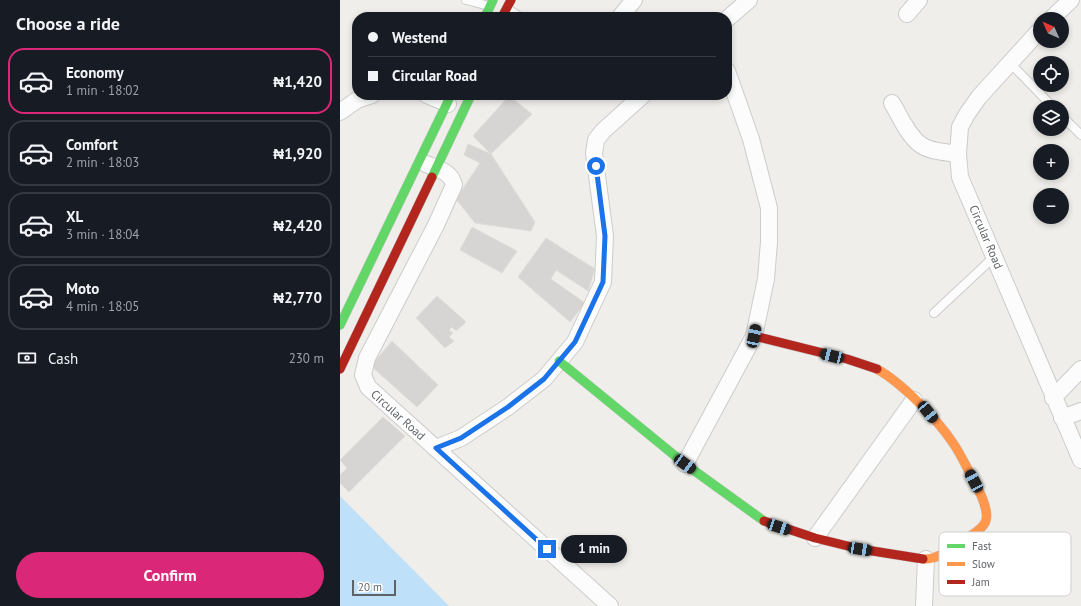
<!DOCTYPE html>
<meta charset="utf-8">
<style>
body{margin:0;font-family:"PT Sans",sans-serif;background:#242831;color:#f1f3f6;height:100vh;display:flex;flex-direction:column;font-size:15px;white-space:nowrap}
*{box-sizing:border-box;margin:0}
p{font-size:13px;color:#9ea1a6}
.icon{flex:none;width:22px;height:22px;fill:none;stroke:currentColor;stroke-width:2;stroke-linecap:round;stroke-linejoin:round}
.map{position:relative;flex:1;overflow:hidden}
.side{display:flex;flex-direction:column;background:#171b24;width:340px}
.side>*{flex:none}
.top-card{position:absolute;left:12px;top:12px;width:380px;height:88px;border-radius:16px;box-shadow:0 2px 6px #0003;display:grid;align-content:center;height:88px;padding:0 16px;background:#171b24}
.needle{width:26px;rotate:315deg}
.controls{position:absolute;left:693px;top:12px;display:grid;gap:8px}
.controls a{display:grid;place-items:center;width:36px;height:36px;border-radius:50%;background:#171b24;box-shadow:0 2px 6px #0003;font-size:20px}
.scale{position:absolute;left:12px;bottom:10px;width:44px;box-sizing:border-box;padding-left:4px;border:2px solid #5f6368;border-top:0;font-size:11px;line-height:14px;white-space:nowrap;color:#5f6368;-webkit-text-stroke:3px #fff;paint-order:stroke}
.end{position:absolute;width:18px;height:18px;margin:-9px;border:5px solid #1a73e8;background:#fff;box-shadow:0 0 0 2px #fff}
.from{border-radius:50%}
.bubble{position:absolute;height:28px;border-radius:14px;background:#171b24;box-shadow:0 2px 6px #0003;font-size:13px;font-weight:700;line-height:28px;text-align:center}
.car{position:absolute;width:12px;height:24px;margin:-12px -6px;border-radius:5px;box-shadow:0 0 3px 1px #0007;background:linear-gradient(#222 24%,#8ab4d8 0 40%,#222 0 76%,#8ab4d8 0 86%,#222 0)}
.top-card b{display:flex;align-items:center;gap:14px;height:38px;font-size:15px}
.top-card b+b{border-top:1px solid #363941}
.top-card i{width:10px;height:10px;background:#f1f3f6}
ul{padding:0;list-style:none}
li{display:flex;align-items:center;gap:12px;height:66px;margin:0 8px 6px;padding:0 8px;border:2px solid #363941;border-radius:16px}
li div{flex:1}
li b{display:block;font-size:15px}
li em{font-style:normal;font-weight:700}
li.on{border-color:#db2777}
li>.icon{width:36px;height:36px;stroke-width:1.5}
h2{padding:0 16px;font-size:18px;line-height:48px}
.pay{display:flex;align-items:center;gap:10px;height:44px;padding:0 16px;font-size:15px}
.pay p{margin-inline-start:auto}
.action{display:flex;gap:8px;margin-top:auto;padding:8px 16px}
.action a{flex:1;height:46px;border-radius:24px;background:#db2777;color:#fff;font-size:16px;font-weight:700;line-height:46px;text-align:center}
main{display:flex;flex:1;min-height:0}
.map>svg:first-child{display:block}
.water{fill:#bfe0f9}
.building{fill:#d6d5d3;stroke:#deddd9}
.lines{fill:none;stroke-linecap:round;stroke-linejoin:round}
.lane-casing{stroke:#cbcccc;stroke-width:10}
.street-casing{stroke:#cbcccc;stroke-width:18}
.fast-casing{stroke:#cacacb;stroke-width:10}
.slow-casing{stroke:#cacacb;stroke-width:10}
.jam-casing{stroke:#cacacb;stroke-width:10}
.lane{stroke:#fdfcfc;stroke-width:8}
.street{stroke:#fdfcfc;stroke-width:16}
.fast{stroke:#63d668;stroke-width:9}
.slow{stroke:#ff974d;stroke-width:9}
.jam{stroke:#b3261e;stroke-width:9}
.route{stroke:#1a73e8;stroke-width:5}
.labels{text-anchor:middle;stroke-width:3.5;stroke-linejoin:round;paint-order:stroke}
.street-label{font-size:12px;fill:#5f6368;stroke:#fff}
.key{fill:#fff;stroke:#cfd0d2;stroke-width:1}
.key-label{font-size:11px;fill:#5f6368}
</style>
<main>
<section class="side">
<h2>Choose a ride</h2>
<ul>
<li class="on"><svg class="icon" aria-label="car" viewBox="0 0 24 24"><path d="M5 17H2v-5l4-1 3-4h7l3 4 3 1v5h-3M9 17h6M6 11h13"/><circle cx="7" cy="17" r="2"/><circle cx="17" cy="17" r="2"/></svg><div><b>Economy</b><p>1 min · 18:02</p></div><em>₦1,420</em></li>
<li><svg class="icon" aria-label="car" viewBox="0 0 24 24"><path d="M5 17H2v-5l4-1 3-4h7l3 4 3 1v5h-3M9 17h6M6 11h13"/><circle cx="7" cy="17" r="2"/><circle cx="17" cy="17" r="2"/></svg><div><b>Comfort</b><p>2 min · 18:03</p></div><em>₦1,920</em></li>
<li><svg class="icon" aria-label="car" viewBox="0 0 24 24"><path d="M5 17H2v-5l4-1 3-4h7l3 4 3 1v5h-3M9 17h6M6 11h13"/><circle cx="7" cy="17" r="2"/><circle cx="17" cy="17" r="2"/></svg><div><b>XL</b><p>3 min · 18:04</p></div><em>₦2,420</em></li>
<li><svg class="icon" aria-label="car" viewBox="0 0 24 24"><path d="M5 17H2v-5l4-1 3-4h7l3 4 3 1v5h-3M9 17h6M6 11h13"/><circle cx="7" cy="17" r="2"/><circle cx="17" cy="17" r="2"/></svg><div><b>Moto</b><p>4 min · 18:05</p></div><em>₦2,770</em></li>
</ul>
<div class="pay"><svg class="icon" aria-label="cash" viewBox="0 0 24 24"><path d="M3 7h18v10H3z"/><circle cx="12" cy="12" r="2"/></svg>Cash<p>230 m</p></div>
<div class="action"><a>Confirm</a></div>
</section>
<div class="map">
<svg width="741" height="606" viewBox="0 0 741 606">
<rect width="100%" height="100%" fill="#efeeea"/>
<path class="water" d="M0,496L109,606H0Z"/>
<path class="building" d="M169,96L192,114L151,154L133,136Z
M128,144L151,154L195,222L191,231L135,223L116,199L140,163L124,155Z
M132,227L177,251L162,273L120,250Z
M206,238L255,269L248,291L216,270L211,279L245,303L230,322L178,277Z
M97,296L126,322L116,331L112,327L109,330L113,333L109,337L114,341L105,348L76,318Z
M52,341L98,385L77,407L31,366Z
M43,417L65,436L9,492L0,483V475L7,468L0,460Z"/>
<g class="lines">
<g class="lane-casing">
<path id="lane" d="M126,0L149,6
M167,8L180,17
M670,63L713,107
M722,116L741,135
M594,313L654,257"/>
</g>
<g class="street-casing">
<path id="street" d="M567,14L579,0
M280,17L294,0
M387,19L409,0
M711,19L731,0
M700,30L639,97L627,114L620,127L618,154L620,177L741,460
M87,95L108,104
M552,103C560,116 568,136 581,145C591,152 607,152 618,154
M0,112L17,100L32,95
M86,164C97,169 111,171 114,185L96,225L27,358L23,375L28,387L270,606
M713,398L741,369
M722,418L741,411
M96,448L121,438L168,407L204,379L235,342L263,282L265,236L254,153L256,140L263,131L303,95
M345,464L414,336L426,279L429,242V208L411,139L387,71
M475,538L574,400
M584,606L586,559"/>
</g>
<g class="fast-casing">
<path id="fast" d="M145,17L153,0
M92,177L131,95
M0,325L111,95
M219,361L345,464L424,521"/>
</g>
<g class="slow-casing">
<path id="slow" d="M537,369C562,383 597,419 613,443C620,453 626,466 632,477C638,488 649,508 646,520C644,529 631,535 624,540C614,548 596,560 583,559"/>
</g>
<g class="jam-casing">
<path id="jam" d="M162,17L171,0
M414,336L507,359L537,369
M0,369L92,177
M424,521L475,538L520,549L583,559"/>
</g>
<use href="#lane" class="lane"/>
<use href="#street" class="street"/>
<use href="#fast" class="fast"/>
<use href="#slow" class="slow"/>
<use href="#jam" class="jam"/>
</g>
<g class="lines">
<path class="route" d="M207,549L96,448L121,438L168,407L204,379L235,342L263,282L265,236L256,166"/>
</g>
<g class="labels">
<g class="street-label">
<text transform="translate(646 237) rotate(67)" y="4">Circular Road</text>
<text transform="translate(58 415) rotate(42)" y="4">Circular Road</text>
</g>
</g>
<rect x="599" y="532" width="132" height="64" rx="6" class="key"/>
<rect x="607" y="544" width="18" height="4" fill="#63d668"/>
<rect x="607" y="562" width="18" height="4" fill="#ff974d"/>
<rect x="607" y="580" width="18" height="4" fill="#b3261e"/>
<g class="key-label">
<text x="632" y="550">Fast</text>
<text x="632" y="568">Slow</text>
<text x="632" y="586">Jam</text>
</g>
</svg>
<div class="controls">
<a><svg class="needle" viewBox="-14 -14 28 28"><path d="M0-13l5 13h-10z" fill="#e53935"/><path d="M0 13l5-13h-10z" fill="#9ea1a6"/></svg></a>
<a><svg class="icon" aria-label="locate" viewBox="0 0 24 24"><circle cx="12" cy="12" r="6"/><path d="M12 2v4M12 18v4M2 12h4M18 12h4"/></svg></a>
<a><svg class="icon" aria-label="layers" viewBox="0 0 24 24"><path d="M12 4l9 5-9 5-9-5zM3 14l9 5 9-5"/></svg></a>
<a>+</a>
<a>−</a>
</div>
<div class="scale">20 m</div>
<i class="end from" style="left:256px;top:166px"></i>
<i class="end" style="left:207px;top:549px"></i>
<div class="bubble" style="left:221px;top:535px;width:66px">1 min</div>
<i class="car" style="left:414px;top:336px;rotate:12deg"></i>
<i class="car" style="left:492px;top:356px;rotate:284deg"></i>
<i class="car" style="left:588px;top:412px;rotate:141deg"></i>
<i class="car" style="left:345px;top:464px;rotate:126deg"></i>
<i class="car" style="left:634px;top:481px;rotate:332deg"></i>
<i class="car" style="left:439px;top:527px;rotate:108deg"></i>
<i class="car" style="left:520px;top:549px;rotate:99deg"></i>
<div class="top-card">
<b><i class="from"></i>Westend</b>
<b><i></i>Circular Road</b>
</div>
</div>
</main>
